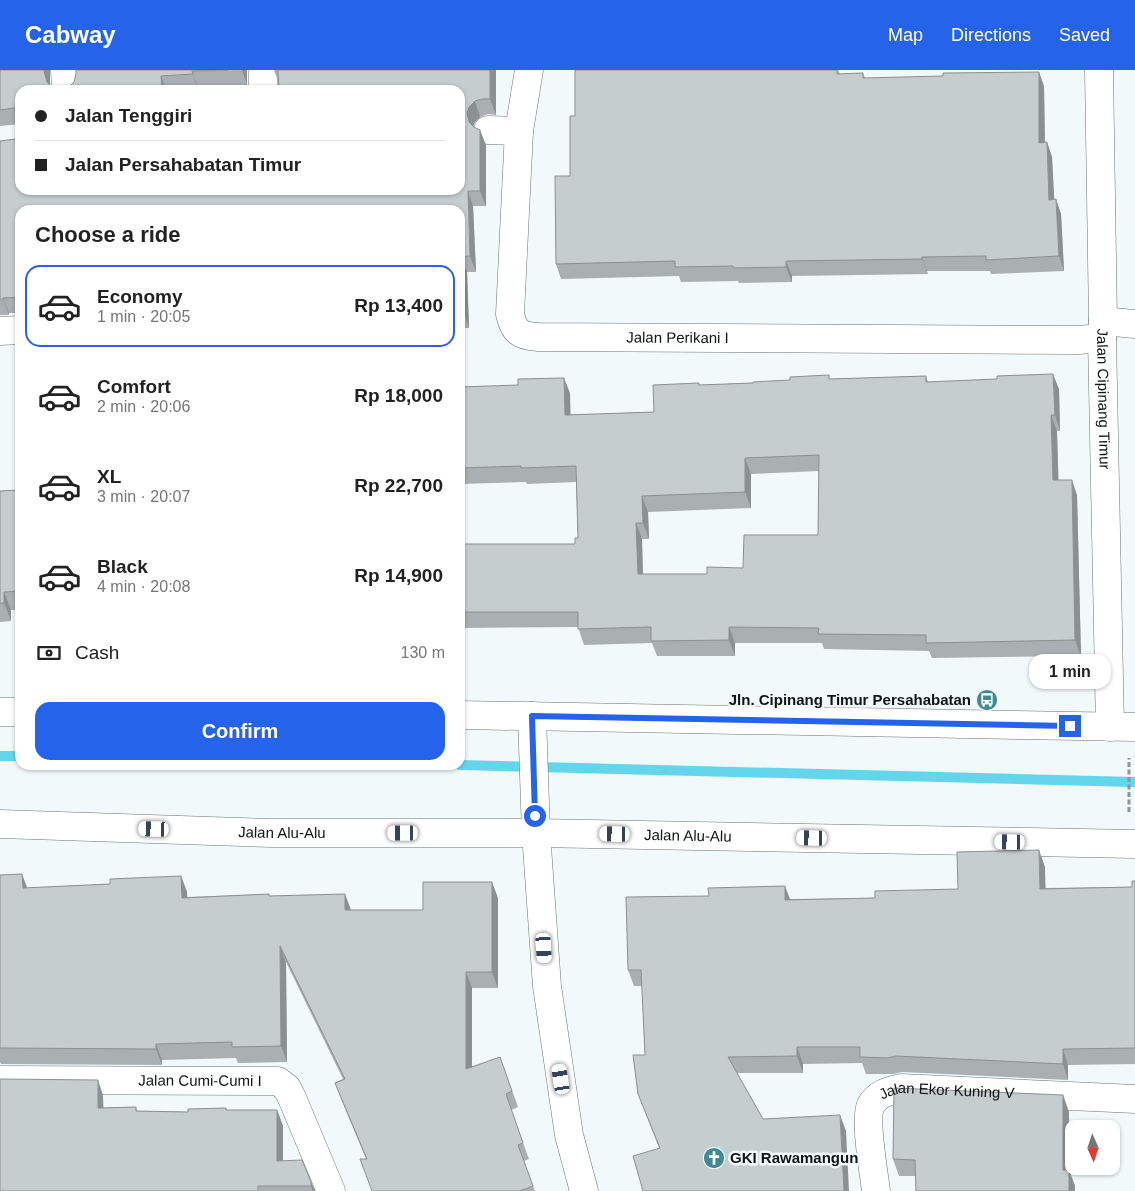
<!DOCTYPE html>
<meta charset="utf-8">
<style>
body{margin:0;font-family:Helvetica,sans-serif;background:#f6f6f6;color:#222;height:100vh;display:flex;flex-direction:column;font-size:19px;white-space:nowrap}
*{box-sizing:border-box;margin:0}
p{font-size:16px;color:#767676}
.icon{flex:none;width:28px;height:28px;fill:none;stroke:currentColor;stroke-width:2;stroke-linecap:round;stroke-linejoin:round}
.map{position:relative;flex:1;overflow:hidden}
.side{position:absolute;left:15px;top:135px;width:450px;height:565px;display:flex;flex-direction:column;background:#fff;border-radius:15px;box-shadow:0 1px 4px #0004}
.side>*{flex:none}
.top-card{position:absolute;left:15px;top:15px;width:450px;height:110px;border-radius:15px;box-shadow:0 1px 4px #0004;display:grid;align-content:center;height:110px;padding:0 20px;background:#fff}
.needle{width:32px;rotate:177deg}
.controls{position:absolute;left:1065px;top:1050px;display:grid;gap:10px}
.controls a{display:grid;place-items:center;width:55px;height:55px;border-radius:10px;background:#fff;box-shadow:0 1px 4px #0004;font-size:25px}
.end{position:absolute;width:22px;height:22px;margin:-11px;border:6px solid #2563eb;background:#fff;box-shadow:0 0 0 2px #fff}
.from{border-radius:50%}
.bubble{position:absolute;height:35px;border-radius:15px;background:#fff;box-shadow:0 1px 4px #0004;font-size:16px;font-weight:800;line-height:35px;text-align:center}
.car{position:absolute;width:15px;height:30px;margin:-15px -8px;border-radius:6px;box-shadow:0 0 4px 1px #0007;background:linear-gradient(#fff 24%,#345 0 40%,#fff 0 76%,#345 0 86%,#fff 0)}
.top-card b{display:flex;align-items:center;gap:18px;height:48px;font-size:19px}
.top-card b+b{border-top:1px solid #e0e0e0}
.top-card i{width:12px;height:12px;background:#222}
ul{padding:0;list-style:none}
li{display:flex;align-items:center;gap:15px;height:82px;margin:0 10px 8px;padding:0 10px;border:2px solid transparent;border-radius:15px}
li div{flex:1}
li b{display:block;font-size:19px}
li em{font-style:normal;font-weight:800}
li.active{border-color:#2563eb}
li>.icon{width:45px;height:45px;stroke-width:1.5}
h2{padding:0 20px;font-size:22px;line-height:60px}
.pay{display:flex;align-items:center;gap:12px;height:55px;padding:0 20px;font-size:19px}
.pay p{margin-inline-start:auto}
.button{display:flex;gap:10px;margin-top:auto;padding:10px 20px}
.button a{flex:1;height:58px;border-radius:15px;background:#2563eb;color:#fff;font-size:20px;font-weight:800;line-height:58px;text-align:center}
header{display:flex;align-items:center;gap:30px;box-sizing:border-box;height:70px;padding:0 25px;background:#2563eb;color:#fff}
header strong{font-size:24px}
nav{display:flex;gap:28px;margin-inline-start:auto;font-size:18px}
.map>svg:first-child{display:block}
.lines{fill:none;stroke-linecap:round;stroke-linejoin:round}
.stream{stroke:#63d6ec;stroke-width:10}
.minor-casing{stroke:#6b7273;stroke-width:29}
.tertiary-casing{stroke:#6b7273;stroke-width:29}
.path{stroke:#909697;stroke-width:3;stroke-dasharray:5 2.5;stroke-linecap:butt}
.minor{stroke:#fff;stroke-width:28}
.tertiary{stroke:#fff;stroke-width:28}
.wall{fill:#aab0b1;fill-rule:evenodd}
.shaded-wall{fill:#8b9090}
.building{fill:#c6cdce;stroke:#8b9090;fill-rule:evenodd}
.route{stroke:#2563eb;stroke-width:6}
.labels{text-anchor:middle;stroke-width:5;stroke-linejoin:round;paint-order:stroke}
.street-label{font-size:15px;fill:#111414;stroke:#f1f9fa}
.poi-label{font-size:15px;font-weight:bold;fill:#111414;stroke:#f1f9fa;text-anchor:end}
</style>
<header>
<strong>Cabway</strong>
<nav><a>Map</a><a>Directions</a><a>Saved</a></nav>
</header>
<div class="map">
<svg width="1135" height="1121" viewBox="0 0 1135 1121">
<rect width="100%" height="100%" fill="#f1f9fa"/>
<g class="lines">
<path class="stream" d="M0,686H20
M460,695L1135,712"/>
<g class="minor-casing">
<g id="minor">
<path d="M65,0L66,20"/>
<path id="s1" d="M529,0L519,61L510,244C514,262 520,266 538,267L1078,270L1102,268"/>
<path id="s2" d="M1099,0L1103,251L1102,268L1110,657"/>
<path d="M263,20V0"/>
<path d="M488,60L519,61"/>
<path d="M1103,251L1135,254"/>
<path d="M0,261L20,260"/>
<path id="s3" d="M0,1010L278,1011L287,1018L292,1028L331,1121"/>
<path id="s4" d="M876,1121C874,1104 864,1048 871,1035C878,1023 889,1021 901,1018L1135,1029"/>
</g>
</g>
<g class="tertiary-casing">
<g id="tertiary">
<path d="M0,642H20"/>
<path d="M460,645L1135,657"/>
<path d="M532,646L536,763L547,916L569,1065L584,1121"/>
<path id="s5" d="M0,754L270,763H536L1135,774"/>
</g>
</g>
<path class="path" d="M1129,742V688"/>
<use href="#minor" class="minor"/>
<use href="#tertiary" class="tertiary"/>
</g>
<path class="wall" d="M0,0H50V15L53,18L61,20L68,18L74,12L76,4V0H247V15L198,17V20H20V54L0,56Z
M274,0H496V45L488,44L480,47L475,52L473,57L486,75V136H473L476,202H467L469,258H460V140H20V243H9V245H0V71L16,69L460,120L279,14Z
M838,0L840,4L863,3L865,8L1044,16L1045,73L1047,72L1052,87L1054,129H1056L1061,144L1064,201L991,204L990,201H927L928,204L792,206V212L739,213L738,211L681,212L679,206L561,209L556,194L570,106L575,46Z
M460,276L462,317L570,323V345L654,342L700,315L753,313L831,309L926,306L928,312L1059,319L1060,361H1057L1058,410L1077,425L1081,586L932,588L929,581L824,579L822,573H735V586H657L652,573L584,575L578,557L460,558V474H575L578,468L576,412L527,414L526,412L460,414ZM819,401L818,465L743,498L707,504H643L642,469H649L648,442L751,438V404Z
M20,420V540H11V551L0,552V421Z
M1045,797V818L1132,817L1135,811V994L1068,995V1010L902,1002L893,1004H866L862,993L803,994V1003H737L763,1049L846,1061L659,1078L638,1024L645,985L642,916H634L628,900L709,826L785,816L790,829L875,828L958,819Z
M0,805L27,818L110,814L181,806L187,822V827L269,824V826L351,840H423L498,828V918H472V997L500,987L518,1037L511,1040L529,1089L524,1091L535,1121H372L366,1089L341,1029L335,1013L343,1009L286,892L287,992L238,993L236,988L162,990V995L1,994L0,992Z
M98,1010L103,1026V1038L136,1037L137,1041L188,1042L226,1038L227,1040H277L283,1056V1091L311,1112L315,1121H0Z
M1063,1025L1069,1042V1100L1075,1116V1121H916L915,1106H899L893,1089Z"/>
<path class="shaded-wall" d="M44,0H50V20L45,5Z
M242,0H247V15Z
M490,0H496V45L490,29Z
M192,1L198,17V20L193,4Z
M1039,2L1044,16L1045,88L1039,73Z
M161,6L166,20H162Z
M475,31L480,47L475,52L472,59L469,52L467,43L469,37Z
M480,60L486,75V136L480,121Z
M1047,72L1052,87L1055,144L1049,130Z
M468,121L473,136L476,202L470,186Z
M1056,129L1061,144L1064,201L1059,186Z
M461,187L467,202L469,258L464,242Z
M922,187L927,201L928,204L922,189Z
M786,191L792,206V212L786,197Z
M3,228L9,243V245L3,229Z
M460,276L463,332L460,324Z
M1053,304L1059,319L1060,361L1055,345Z
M564,308L570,323L571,361L565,345Z
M1051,345L1057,361L1059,426L1053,410Z
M745,388L751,404V438L745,422Z
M1072,410L1077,425L1081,586L1075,570Z
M642,426L648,442L649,469L643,453Z
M636,453L642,469L643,519L638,504Z
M4,522L11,540V551L4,533Z
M729,557L735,573V586L729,570Z
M1039,780L1045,797L1046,835L1040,819Z
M22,804L28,820L23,818Z
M181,806L187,822L188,844L182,828Z
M492,812L498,828V918L492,902Z
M785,816L791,833L785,830Z
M345,824L351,840H345Z
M280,876L286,892L287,992L281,976Z
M466,902L472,918V1016L466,999Z
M156,974L162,990V995L156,979Z
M797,977L803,994V1003L797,986Z
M1063,979L1068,995V1010L1063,994Z
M98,1010L103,1026L104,1054L98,1038Z
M1063,1025L1069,1042V1100L1075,1116V1121H1069L1063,1100Z
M277,1040L283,1056V1107L277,1091Z
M840,1045L846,1061L849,1121H844Z
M311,1112L315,1121H313L311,1116Z"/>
<path class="building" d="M0,0H44L45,5L47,12L53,18L61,20L68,18L74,12L76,4V0H228L192,1L193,4L161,6L162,20H20V39L13,38L0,40Z
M278,0H490V29H482L475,31L469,37L467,43L469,52L474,57L480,60V121H468L470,186L461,187L464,242H460V140H20V227L3,228V229H0V71L16,69L20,67V120H460V20H279Z
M575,0H837V4L863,3V8L943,6V3L1039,2V73L1047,72L1049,130L1056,129L1059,186L986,190V186L922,187V189L786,191V197L733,198V196L675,197V191L556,194L555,106H570V46H575Z
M1053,304L1055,345H1051L1053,410H1072L1075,570L926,573V565L818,564L819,558L729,557V570L651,571V557L578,559V542H460V474H575V468H578L576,396L521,398V396L460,398V317L518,315V309L564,308L565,345L654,342L653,315L699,313V315L753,313V312L790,310V307L829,305V309L926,306V312L997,309V306ZM819,385L818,465H744L743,498L707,497V504H638L636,453H643L642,426L745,422V388Z
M20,420V521L4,522V533H0V421Z
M1039,780L1040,819L1132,817V811H1135V978L1063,979V994L896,986L887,988L860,987V977H797V986L728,987L763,1049L840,1045L844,1121H643L633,1086L660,1078L638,1024L633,985H645L641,900H628L626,827L709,826L708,818L785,816V830L875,828V821L958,819L957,782Z
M22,804L23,818L110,814V809L181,806L182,828L269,824V826L345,824V840H423V812H492V902H466V999L500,987L512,1021L506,1024L523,1073L518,1075L533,1116L520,1121H372L360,1089H367L335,1013L345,1009L280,876L281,976L232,977V972L156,974V979L0,978V805Z
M0,1009L98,1010V1038L136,1037V1041L188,1042V1039L226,1038V1040H277V1091L302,1090L311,1112V1116H258V1121H0Z
M894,1018L1063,1025V1100H1069V1121H916L915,1090L893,1089Z"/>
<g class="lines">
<path class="route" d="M535,746L532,646L1070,656"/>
</g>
<defs>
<g id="bus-disc" transform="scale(1.125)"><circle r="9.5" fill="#438895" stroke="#f1f9fa"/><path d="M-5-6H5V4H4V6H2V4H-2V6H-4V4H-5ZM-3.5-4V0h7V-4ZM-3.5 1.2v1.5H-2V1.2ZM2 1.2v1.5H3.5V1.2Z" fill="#fff"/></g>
<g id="church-disc" transform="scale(1.125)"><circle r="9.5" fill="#438895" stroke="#f1f9fa"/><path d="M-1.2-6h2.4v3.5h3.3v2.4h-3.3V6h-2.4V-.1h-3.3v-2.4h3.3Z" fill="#fff"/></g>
</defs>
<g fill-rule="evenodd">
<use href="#bus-disc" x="987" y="630"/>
<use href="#church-disc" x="714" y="1088"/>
</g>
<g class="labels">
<g class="street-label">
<text dy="5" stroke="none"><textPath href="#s1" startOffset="425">Jalan Perikani I</textPath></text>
<text dy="5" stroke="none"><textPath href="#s2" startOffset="329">Jalan Cipinang Timur</textPath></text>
<text dy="5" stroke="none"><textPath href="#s5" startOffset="282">Jalan Alu-Alu</textPath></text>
<text dy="5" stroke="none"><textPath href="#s5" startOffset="688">Jalan Alu-Alu</textPath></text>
<text dy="5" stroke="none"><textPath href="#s3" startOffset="200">Jalan Cumi-Cumi I</textPath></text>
<text dy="5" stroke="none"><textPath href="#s4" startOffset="168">Jalan Ekor Kuning V</textPath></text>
</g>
<g class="poi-label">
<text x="971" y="635">Jln. Cipinang Timur Persahabatan</text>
<text x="730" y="1093" text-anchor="start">GKI Rawamangun</text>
</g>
</g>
</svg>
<div class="controls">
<a><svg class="needle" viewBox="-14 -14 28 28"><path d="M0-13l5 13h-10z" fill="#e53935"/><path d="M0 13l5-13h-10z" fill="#767676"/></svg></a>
</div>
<i class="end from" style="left:535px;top:746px"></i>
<i class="end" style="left:1070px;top:656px"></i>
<div class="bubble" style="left:1029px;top:584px;width:82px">1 min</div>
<i class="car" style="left:154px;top:759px;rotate:272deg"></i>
<i class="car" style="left:403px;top:763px;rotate:270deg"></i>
<i class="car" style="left:615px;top:764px;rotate:271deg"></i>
<i class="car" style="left:812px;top:768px;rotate:271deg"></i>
<i class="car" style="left:1010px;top:772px;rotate:271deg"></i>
<i class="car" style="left:544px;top:878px;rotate:176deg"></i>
<i class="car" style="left:561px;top:1009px;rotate:351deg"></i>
<div class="top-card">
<b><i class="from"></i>Jalan Tenggiri</b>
<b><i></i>Jalan Persahabatan Timur</b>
</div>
<section class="side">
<h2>Choose a ride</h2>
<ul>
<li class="active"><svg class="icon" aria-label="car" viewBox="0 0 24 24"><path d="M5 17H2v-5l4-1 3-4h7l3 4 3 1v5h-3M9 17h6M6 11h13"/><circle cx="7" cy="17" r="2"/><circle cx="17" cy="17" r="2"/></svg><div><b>Economy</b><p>1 min · 20:05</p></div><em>Rp 13,400</em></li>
<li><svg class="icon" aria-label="car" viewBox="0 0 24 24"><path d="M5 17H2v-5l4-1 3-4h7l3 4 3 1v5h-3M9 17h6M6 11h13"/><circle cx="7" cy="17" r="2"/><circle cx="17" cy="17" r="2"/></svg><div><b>Comfort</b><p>2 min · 20:06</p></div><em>Rp 18,000</em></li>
<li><svg class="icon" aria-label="car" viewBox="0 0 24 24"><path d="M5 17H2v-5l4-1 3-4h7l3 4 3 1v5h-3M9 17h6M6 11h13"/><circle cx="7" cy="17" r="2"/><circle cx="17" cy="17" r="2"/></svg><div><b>XL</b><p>3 min · 20:07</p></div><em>Rp 22,700</em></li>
<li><svg class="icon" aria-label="car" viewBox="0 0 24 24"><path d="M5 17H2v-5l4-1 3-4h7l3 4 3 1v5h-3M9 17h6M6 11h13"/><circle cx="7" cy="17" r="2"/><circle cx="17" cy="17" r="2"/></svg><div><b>Black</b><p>4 min · 20:08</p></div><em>Rp 14,900</em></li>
</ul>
<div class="pay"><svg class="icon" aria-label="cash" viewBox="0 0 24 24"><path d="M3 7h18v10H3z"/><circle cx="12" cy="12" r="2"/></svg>Cash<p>130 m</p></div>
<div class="button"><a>Confirm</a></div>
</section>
</div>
